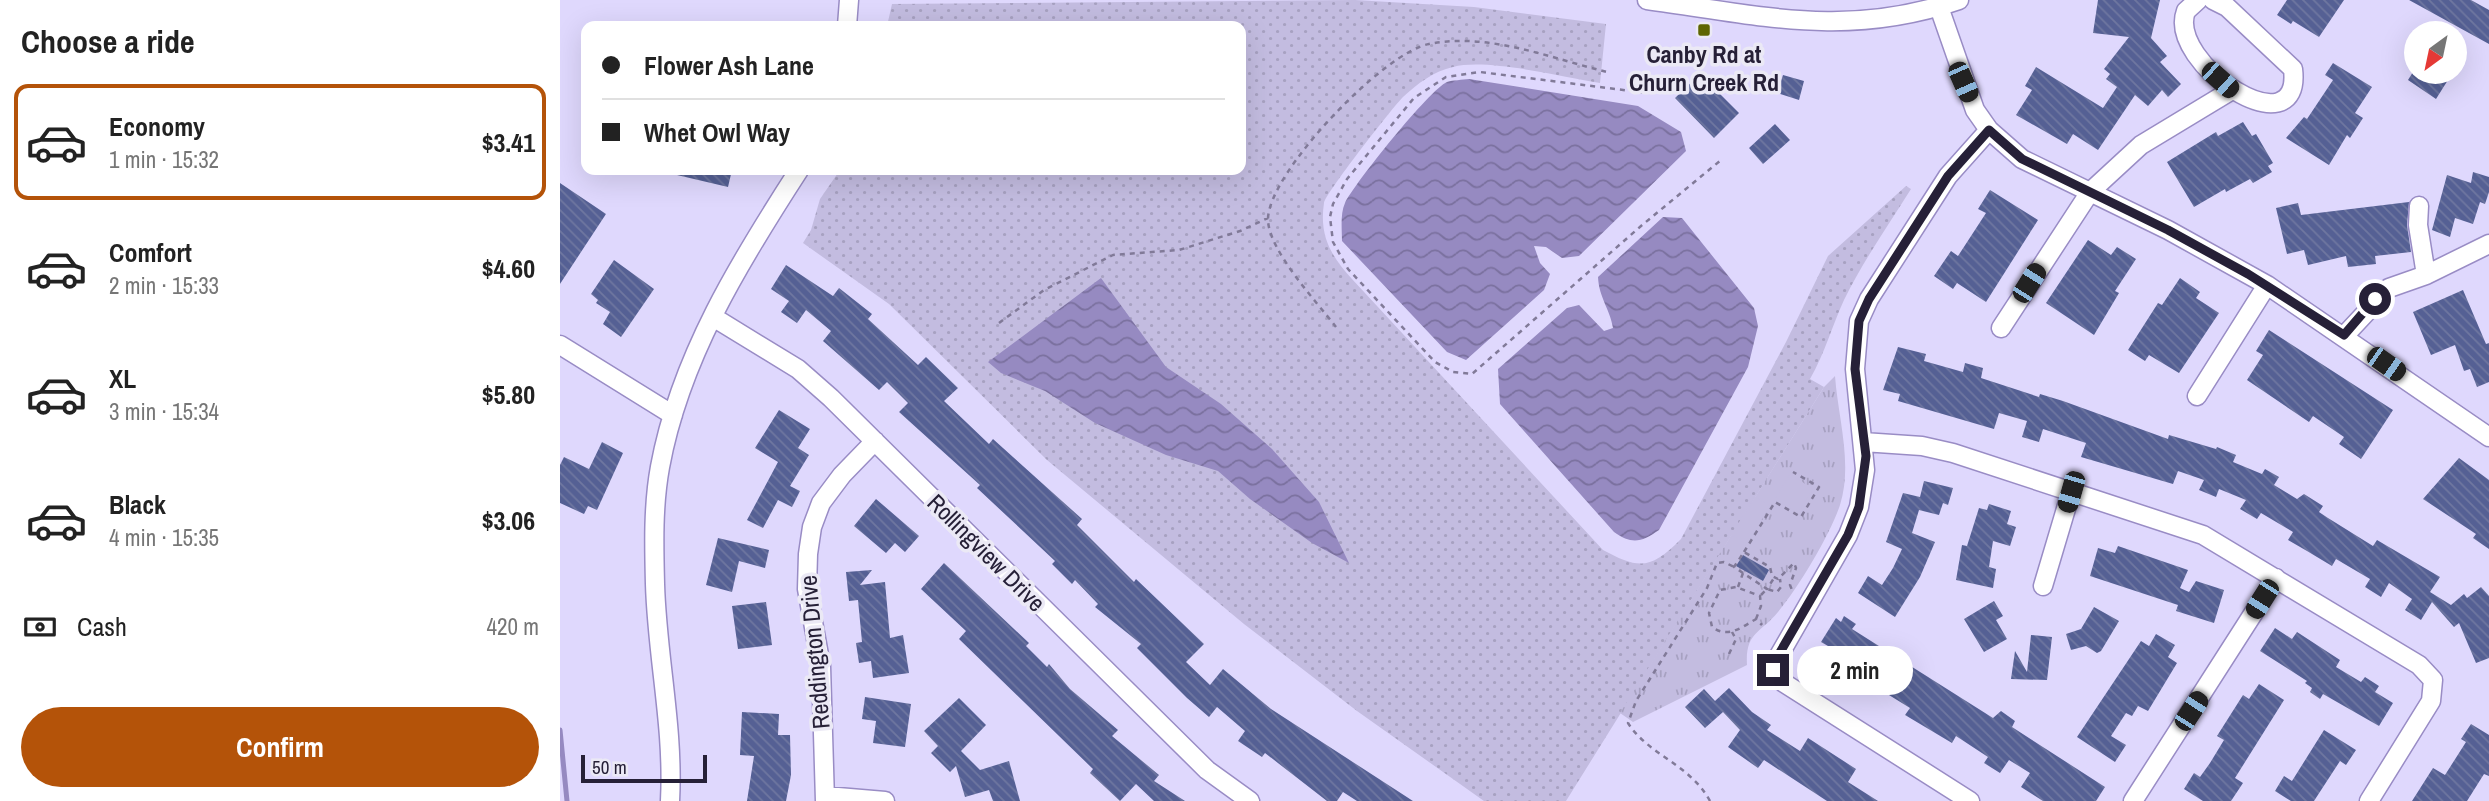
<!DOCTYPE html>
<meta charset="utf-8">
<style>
body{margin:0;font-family:"Archivo Narrow",sans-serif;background:#f6f6f6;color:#222;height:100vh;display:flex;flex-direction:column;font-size:26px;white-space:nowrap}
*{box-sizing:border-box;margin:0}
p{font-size:23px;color:#767676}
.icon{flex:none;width:38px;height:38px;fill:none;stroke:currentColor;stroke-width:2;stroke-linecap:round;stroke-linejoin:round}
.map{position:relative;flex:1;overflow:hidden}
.drawer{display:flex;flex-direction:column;background:#fff;width:560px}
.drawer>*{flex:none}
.banner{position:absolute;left:21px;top:21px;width:665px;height:154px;border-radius:14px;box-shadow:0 7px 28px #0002;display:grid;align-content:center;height:154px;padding:0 21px;background:#fff}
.needle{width:46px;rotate:213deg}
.fabs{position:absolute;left:1844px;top:21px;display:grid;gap:14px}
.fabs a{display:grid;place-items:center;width:63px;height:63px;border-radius:50%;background:#fff;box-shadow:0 7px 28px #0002;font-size:35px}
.scale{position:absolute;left:21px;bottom:18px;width:126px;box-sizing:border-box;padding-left:7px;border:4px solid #262037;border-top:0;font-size:19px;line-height:24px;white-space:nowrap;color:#262037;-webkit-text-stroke:5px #ebe9f5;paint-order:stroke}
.end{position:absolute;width:32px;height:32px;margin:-16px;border:9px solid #262037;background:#fff;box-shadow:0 0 0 4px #fff}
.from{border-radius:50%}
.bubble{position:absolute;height:49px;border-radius:24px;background:#fff;box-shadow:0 7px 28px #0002;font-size:23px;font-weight:800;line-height:49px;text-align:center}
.car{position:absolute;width:21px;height:42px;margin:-21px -10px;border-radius:9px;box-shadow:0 0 5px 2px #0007;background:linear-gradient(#222 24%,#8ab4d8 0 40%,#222 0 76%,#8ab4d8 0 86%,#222 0)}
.banner b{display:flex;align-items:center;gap:24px;height:66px;font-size:26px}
.banner b+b{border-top:2px solid #e0e0e0}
.banner i{width:18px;height:18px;background:#222}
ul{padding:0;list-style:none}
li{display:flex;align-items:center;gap:21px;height:116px;margin:0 14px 10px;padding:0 7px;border:4px solid transparent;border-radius:14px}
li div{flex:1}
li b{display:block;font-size:26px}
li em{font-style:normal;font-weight:800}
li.selected{border-color:#b45309}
li>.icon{width:63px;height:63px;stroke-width:1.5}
h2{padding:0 21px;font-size:32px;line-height:84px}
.pay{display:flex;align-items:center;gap:18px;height:77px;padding:0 21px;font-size:26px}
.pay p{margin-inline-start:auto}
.cta{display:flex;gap:14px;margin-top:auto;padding:14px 21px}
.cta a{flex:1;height:80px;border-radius:42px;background:#b45309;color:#fff;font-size:28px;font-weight:800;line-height:80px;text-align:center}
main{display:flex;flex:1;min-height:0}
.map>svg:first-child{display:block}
.grass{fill:url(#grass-dots)}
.park{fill:url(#park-tufts)}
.pitch{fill:#c3bce0}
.water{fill:url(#water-waves)}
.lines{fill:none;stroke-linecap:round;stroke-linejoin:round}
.stream{stroke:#968ac1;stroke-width:5}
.building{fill:url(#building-back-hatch)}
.street-casing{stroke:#998cc5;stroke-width:21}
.path{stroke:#817a98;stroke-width:2.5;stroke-dasharray:5 5;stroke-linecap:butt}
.street{stroke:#fff;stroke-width:18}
.route{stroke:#262037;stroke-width:9}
.poi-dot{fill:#5e6502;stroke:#ebe9f5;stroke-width:2.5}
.labels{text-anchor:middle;stroke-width:7;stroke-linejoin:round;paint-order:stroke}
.poi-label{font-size:24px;font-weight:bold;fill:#262037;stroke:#ebe9f5}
.street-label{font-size:24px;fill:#262037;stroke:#ebe9f5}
</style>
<main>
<section class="drawer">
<h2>Choose a ride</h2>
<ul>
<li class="selected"><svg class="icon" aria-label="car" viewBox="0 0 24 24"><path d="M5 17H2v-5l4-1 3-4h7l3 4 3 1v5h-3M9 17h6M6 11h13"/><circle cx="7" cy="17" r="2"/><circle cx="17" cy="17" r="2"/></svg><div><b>Economy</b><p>1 min · 15:32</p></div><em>$3.41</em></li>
<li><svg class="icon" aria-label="car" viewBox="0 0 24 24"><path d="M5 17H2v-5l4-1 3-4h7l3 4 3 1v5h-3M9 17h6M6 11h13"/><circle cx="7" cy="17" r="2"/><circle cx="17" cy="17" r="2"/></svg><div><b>Comfort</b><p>2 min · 15:33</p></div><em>$4.60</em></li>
<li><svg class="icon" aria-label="car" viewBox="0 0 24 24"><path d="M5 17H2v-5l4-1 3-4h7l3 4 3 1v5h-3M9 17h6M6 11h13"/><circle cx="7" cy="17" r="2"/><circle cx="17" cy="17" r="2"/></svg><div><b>XL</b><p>3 min · 15:34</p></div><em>$5.80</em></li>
<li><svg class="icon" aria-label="car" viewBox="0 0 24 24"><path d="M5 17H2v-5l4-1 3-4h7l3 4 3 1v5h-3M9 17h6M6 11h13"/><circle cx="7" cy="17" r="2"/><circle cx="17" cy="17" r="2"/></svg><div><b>Black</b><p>4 min · 15:35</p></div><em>$3.06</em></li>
</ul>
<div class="pay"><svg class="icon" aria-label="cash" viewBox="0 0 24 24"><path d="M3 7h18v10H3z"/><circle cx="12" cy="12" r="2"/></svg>Cash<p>420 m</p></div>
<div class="cta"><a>Confirm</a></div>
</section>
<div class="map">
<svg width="1929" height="801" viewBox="0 0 1929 801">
<defs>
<pattern id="grass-dots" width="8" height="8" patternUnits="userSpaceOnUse" patternTransform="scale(1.75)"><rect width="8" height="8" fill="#c3bce0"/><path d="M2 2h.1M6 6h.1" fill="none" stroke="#a7a1c1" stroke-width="1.8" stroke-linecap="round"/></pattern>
<pattern id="park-tufts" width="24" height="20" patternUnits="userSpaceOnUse" patternTransform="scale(1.75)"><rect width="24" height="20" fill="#c3bce0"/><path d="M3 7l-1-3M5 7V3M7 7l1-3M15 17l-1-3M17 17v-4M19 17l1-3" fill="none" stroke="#a7a1c1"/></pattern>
<pattern id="water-waves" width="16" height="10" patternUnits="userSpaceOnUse" patternTransform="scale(1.75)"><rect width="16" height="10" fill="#968ac1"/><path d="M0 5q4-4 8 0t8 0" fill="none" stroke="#7a709e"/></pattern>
<pattern id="building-back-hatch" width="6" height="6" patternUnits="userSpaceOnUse" patternTransform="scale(1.75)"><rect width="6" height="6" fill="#556094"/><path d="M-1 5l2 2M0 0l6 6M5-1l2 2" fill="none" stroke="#6f77a0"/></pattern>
</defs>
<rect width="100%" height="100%" fill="#dfd8fd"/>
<path class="grass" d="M795,0L914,7L1046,24L1040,83C1003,77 927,58 893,67C874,71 857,84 843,97C832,108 765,194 764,203C759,236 771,256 792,279L1043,550C1080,570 1091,569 1121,539L1226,342L1268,256L1346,186L1351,189C1328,226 1303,261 1284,300C1272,326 1265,353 1250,379L1264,387L1006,801H924L797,711L684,624L487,460L329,304L243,243L251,230L260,199L280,170H681V26H327L332,4Z"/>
<path class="park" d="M1275,376C1278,418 1293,464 1280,505C1270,535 1238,588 1218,612C1201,633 1185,632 1187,665L1073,722L1060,713L1264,387Z"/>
<path class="pitch" d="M1230,474L1253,489L1238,513L1215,499Z
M1195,497L1210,506L1187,544L1171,535Z"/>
<path class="water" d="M909,79L1078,106L1121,132L1126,151L1019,256L1002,258L986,247L974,246L980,263L990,274L984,290L906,360L887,352L782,241C782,230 780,214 785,203C794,184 870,89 887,82C893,80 902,80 909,79Z
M1103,217L1122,218L1194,308L1198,326L1188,367L1099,530C1082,542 1072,545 1054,532L940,404L938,369L1007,308L1019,305L1044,331L1053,328C1050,309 1039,298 1038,277Z
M541,278L606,367L661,404L712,449L759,502L789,563L752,543L690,499L658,471L606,455L535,423L485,391L441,373L428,362Z"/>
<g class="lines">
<path class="stream" d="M0,730L7,801"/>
</g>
<path class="building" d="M1538,0H1600L1591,38L1607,56L1600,62L1621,84L1608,97L1602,90L1588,106L1575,95L1538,150L1513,134L1507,144L1456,115L1472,90L1465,86L1476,67L1543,108L1557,87L1546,79L1550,74L1544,69L1569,37L1533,33Z
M1727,0H1784L1759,37L1733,21L1731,24L1717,15Z
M1849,0H1911L1929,10V44Z
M1773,63L1812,87L1795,113L1803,118L1790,138L1787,135L1769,165L1726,138L1744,117L1747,119L1773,80L1765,75Z
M1853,72H1893L1876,99L1848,80Z
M1140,74L1179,113L1154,138L1115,98Z
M1223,75L1244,81L1239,100L1217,93Z
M1683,122L1692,136L1696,134L1713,163L1708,166L1712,172L1693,183L1690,179L1666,192L1665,189L1634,207L1607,162L1656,132L1658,136Z
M1215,124L1230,140L1203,164L1189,148Z
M117,170H172L168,187L117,175Z
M1913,172L1929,177V192L1925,204L1920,202L1913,224L1895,218L1890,237L1872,230L1887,175L1911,183Z
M0,183L46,214L0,284Z
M1430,190L1478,220L1426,302L1397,283L1393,289L1374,276L1391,251L1398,256L1426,213L1418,209Z
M1849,202L1847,225L1851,252L1815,256L1816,264L1788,267L1786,256L1748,265L1744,250L1727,254L1716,208L1738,203L1741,215Z
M1528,240L1551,255L1557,247L1576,259L1555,291L1559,293L1534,335L1486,303Z
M54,260L94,289L61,337L43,324L50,312L36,303L38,300L31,294Z
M226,265L273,296L279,288L312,314L308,319L358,365L366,357L398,388L384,401L429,444L433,439L522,519L517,525L574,582L576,579L644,644L626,662L650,685L663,669L711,709L853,801H797L783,792L777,801H767L705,753L702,757L678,741L685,731L657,707L649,717L627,698L577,648L581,644L535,607L538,604L515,580L512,584L492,564L495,561L417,488L420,485L339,412L348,403L327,382L319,390L263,341L271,331L246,310L237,323L221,312L229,301L211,289Z
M1620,278L1640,292L1636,298L1659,313L1619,373L1589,355L1585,361L1568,350L1598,303L1602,305Z
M1903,290L1926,344L1929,343V382L1917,387L1910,369L1904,371L1895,345L1871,355L1853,312Z
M1709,330L1833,410L1801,459L1779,444L1784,437L1753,416L1749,422L1687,380L1703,355L1696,351Z
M1338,347L1366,354L1364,361L1403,372L1405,363L1423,368L1421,378L1479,397L1480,394L1503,401L1608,439L1609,435L1656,449L1657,447L1676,455L1673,462L1702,474L1705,469L1719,477L1714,485L1737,499L1744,494L1763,506L1759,512L1768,518L1813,546L1817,540L1880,577L1870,592L1891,605L1904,594L1907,598L1921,587L1929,596V658L1916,663L1899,623L1894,627L1872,602L1861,620L1845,610L1852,599L1829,583L1821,597L1805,587L1810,579L1776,559L1772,566L1747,551L1728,540L1733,532L1701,513L1697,519L1680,509L1686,500L1659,489L1656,497L1639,490L1644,480L1618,471L1613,484L1521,457L1526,443L1483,429L1479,442L1462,437L1467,421L1439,413L1434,429L1338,401L1340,394L1323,390Z
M219,410L250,429L238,448L249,455L230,486L240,491L232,507L218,500L203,528L187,520L218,462L195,448Z
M42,442L63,453L37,510L28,506L24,514L0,503V465L4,457L29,469Z
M1899,458L1929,480V549L1913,538L1916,534L1863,499Z
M1364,481L1393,488L1388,505L1383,503L1379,515L1359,510L1352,533L1375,542L1360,577L1335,617L1298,593L1308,576L1322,585L1333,568L1342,549L1326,542L1343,493L1360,497Z
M316,499L359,536L345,552L335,543L326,553L294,526Z
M1429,504L1451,511L1447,524L1456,527L1450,546L1433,541L1429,567L1436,569L1433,588L1396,580L1402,545L1407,546L1419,508L1427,510Z
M158,538L209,550L205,568L179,561L172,592L146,585Z
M1558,546L1628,570L1620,588L1629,592L1636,581L1664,590L1654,623L1616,611L1618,605L1530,576L1538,548L1555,553Z
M1183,555L1209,570L1203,581L1176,566Z
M384,563L469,643L466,646L487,667L489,664L510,689L558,730L552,736L599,775L594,781L625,801H594L576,784L560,801L530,773L533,769L399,639L406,631L361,589Z
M312,570L300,585L325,582L330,638L343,635L349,673L313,678L311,661L299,663L296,643L302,642L298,600L289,601L286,572Z
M1434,601L1443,616L1436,620L1447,639L1424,652L1404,619Z
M206,602L212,645L178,649L172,606Z
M1534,607L1559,621L1541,651L1537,653L1526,646L1511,650L1506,634L1521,629Z
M1284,616L1296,624L1292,629L1433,718L1441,711L1455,721L1452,727L1545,787L1536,801H1483L1461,787L1470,773L1449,760L1440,773L1424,763L1428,757L1396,736L1392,743L1345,715L1350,708L1316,687L1313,692L1266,665L1275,650L1261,642L1276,618L1281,622Z
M1715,628L1732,639L1737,632L1780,660L1776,667L1801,682L1805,677L1819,686L1815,692L1833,703L1819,726L1763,694L1760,699L1750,692L1752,688L1745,683L1747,681L1700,651Z
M1596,634L1615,645L1608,657L1617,663L1588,711L1578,706L1572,716L1566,713L1551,736L1566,745L1555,762L1517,737L1581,641L1589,646Z
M1471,635L1492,637L1487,680L1451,679L1455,651L1467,672Z
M1699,684L1724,700L1675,778L1683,783L1671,801H1643L1624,789L1634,773L1640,777L1650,763L1664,740L1657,736L1683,695L1689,699Z
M1169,688L1192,712L1211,725L1207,730L1240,751L1248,738L1296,769L1288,782L1318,801H1267L1204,760L1198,768L1168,747L1180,730L1163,712L1145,728L1125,707L1144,689L1155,701Z
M305,697L351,704L345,747L313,743L316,721L302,719Z
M399,698L426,725L401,751L420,770L449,761L460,801H433L429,790L405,797L396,766L390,772L371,753L378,746L364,731Z
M182,712L219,714L218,735H230L231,775L226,801H187L194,756L180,755Z
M1911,724L1929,735V776L1924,774L1907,801H1852L1873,768L1885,775L1906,742L1901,739Z
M1764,730L1796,750L1786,765L1780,761L1754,801H1731L1715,791L1724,776L1732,781Z"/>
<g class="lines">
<g class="street-casing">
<path id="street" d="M1087,0C1200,15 1286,39 1399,0
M1638,0L1626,11C1606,64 1743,152 1733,69L1667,7L1653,0
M1379,7L1415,110L1429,130L1462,159L1608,230L1707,285L1929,437
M287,26L289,0
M1859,206L1858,225L1866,275
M153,317L238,369L271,398L647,770L690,801
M1441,328L1530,192L1581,145L1672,90
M1785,335L1829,288L1866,275L1929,244
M0,345L113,415
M1637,396L1707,285
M1303,442L1362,446L1393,453L1643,535L1859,665L1873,680L1871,701L1809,801
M1483,586L1511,492
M266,796L325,801
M110,801C114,727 97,657 95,584C94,545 93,505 100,467C120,358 180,261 239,170
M265,801L261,666L247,589L248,554L252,527L261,503L282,475L315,441
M1410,801L1224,683L1213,670V666L1288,535L1299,507L1305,470L1295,369L1299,321L1309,299L1388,176L1429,130
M1573,801L1716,578"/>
</g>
<path class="path" d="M1100,81L1087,93L920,72L886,77L854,98L787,179L773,204L770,217L773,242L788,269L875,362L893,372L912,374L1081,226L1161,160
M439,323L484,290L553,255L619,250L680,231L708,218
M776,327C756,301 709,251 708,220C707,174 824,52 869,44C928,32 990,58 1047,72
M1184,552L1215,502L1241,517L1259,487L1233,472
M1183,573L1174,567L1184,552L1210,567L1212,576L1218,579L1234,563L1236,568L1230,585L1232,590
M1178,587L1183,573L1207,589L1214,578
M1201,595L1207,589L1217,592L1221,587L1220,579
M1196,619L1201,606L1200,596L1176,587L1160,590L1149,613L1152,627C1168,639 1182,627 1196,619L1202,625
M1169,654L1176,639L1172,632
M1150,801C1130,764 1088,755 1068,723L1076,701L1147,588L1157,563L1164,562L1174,567"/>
<use href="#street" class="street"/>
</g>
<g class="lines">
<path class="route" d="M1213,670L1215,661L1288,535L1299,507L1306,456L1295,369L1299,321L1309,299L1388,176L1429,130L1462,159L1608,230L1688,274L1784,335L1815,299"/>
</g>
<rect class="poi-dot" x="1137" y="23" width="14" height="14" rx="3.5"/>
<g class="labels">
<g class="poi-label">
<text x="1144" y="63">Canby Rd at<tspan x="1144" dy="28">Churn Creek Rd</tspan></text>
</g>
<g class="street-label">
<text transform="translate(426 553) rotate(45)" y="8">Rollingview Drive</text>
<text transform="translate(255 652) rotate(-95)" y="8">Reddington Drive</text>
</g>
</g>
</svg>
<div class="fabs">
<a><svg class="needle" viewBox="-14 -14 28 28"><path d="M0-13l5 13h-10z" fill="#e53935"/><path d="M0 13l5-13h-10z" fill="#767676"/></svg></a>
</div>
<div class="scale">50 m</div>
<i class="end from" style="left:1815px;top:299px"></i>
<i class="end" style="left:1213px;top:670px"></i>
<div class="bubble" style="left:1237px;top:646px;width:116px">2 min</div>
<i class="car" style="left:1660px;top:80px;rotate:132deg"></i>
<i class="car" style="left:1403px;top:82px;rotate:156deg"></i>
<i class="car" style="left:1469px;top:283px;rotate:32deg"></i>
<i class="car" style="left:1826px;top:364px;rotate:125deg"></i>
<i class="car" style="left:1511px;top:492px;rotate:196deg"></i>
<i class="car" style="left:1702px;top:599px;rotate:212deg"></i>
<i class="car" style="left:1631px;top:711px;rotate:33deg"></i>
<div class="banner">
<b><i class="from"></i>Flower Ash Lane</b>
<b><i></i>Whet Owl Way</b>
</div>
</div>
</main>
